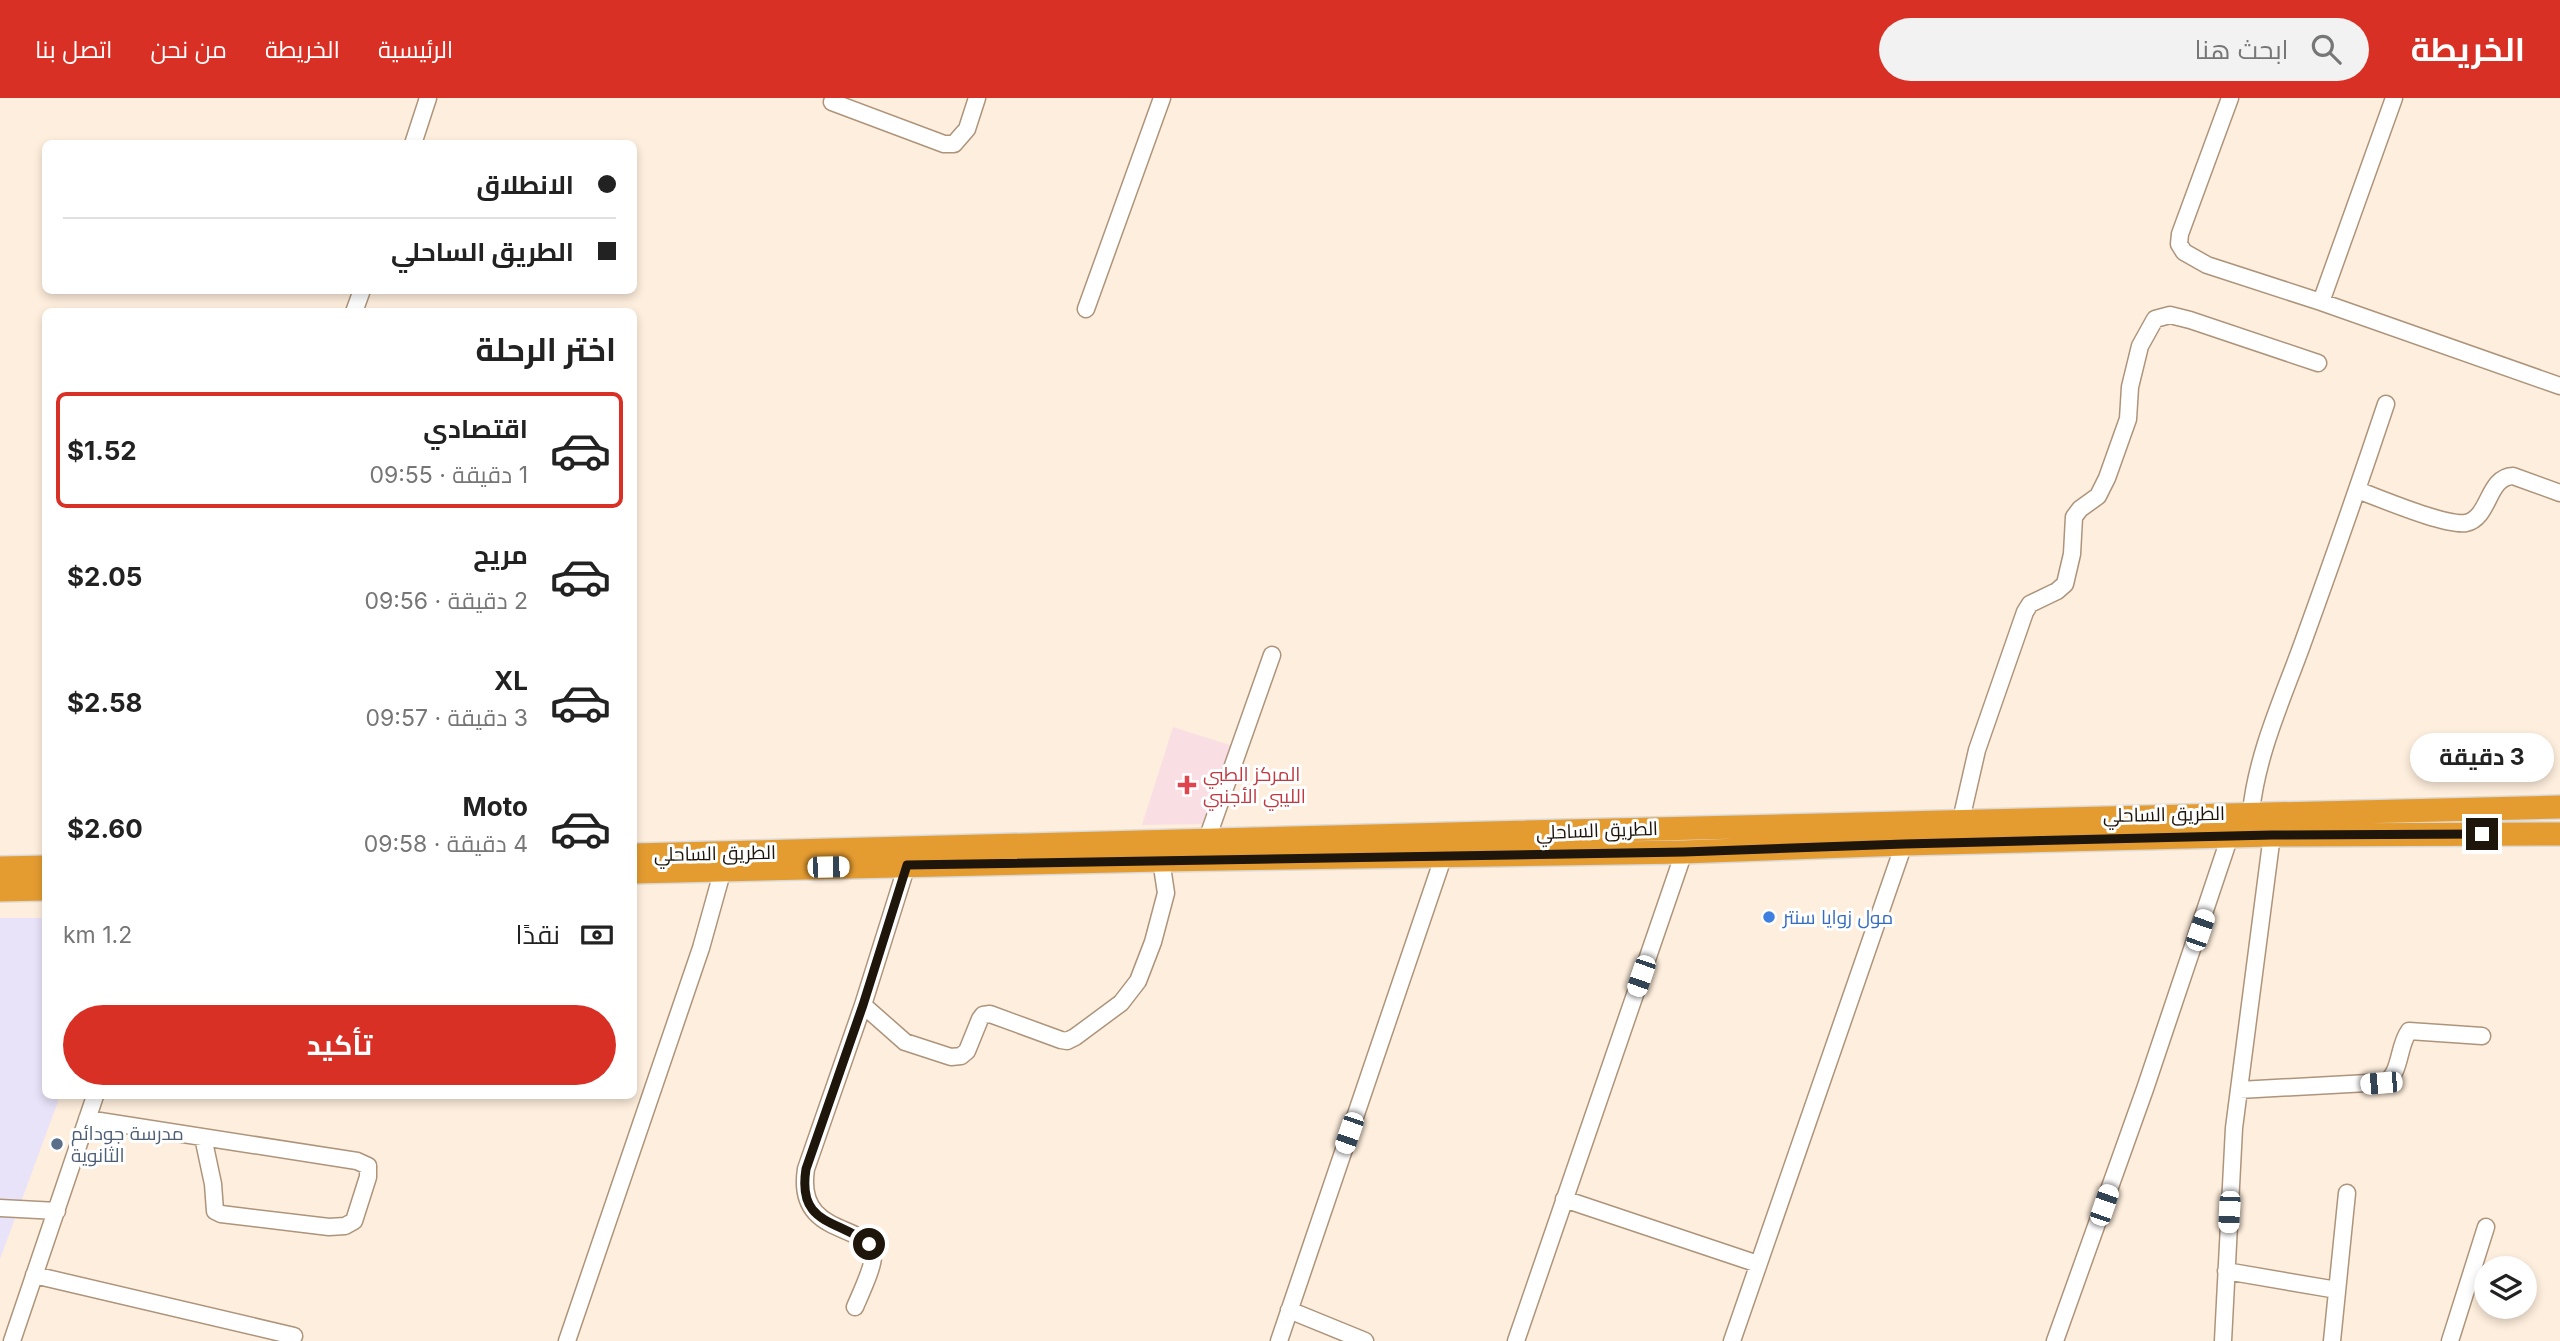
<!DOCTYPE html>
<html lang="ar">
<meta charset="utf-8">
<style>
body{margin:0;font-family:Inter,Cairo,sans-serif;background:#f2f2f2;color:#222;direction:rtl;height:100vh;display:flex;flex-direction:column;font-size:26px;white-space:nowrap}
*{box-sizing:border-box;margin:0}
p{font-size:23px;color:#767676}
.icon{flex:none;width:38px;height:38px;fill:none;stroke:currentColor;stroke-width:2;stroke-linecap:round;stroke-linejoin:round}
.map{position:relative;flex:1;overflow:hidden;direction:ltr}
.details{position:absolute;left:42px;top:210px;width:595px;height:791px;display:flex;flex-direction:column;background:#fff;border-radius:10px;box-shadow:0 4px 10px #0003;direction:rtl}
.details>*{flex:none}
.banner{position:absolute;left:42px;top:42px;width:595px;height:154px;border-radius:10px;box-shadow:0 4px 10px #0003;direction:rtl;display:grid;align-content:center;height:154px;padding:0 21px;background:#fff}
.fabs{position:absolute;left:2474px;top:1158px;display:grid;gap:14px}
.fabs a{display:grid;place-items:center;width:63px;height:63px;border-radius:50%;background:#fff;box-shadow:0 4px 10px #0003;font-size:35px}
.end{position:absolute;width:32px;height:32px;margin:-16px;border:9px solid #1e150b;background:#fff;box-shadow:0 0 0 4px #fff}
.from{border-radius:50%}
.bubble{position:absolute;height:49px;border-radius:24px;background:#fff;box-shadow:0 4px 10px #0003;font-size:23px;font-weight:700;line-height:49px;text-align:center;direction:rtl}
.car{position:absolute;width:21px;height:42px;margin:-21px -10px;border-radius:9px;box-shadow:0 0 5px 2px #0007;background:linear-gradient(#fff 24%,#345 0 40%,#fff 0 76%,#345 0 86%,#fff 0)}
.banner b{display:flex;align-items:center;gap:24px;height:66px;font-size:26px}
.banner b+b{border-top:2px solid #e0e0e0}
.banner i{width:18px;height:18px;background:#222}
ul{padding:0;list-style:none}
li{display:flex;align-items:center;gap:21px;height:116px;margin:0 14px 10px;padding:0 7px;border:4px solid transparent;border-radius:10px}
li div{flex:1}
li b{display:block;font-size:26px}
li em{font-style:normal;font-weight:700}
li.active{border-color:#d93025}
li>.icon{width:63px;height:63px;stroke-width:1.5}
h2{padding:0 21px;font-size:32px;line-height:84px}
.pay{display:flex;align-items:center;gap:18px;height:77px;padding:0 21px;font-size:26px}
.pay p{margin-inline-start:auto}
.cta{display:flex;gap:14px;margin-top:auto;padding:14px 21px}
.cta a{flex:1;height:80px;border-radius:42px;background:#d93025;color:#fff;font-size:28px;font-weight:700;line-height:80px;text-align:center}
header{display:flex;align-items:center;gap:42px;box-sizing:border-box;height:98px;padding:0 35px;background:#d93025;color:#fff}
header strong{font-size:33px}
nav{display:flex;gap:38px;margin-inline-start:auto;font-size:24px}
.search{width:490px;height:63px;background:#f2f2f2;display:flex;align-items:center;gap:18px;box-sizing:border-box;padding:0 24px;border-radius:38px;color:#767676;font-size:26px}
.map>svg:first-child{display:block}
.education{fill:#e9e3f9}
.medical{fill:#f9dfe4}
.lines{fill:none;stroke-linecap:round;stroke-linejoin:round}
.minor-casing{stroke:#ad947b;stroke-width:19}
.highway-casing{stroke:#dbdad8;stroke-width:26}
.minor{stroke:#fff;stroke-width:16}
.highway{stroke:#e49c31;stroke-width:23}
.route{stroke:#1e150b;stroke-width:9}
.health-dot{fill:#e0444e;stroke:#fff;stroke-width:2.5}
.shop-dot{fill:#3f7fe0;stroke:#fff;stroke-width:2.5}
.service-dot{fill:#5c6f8a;stroke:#fff;stroke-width:2.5}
.labels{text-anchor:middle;stroke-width:6;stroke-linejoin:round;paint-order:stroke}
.health-label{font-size:19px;fill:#be3a42;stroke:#fff;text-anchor:start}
.street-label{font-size:19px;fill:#1e150b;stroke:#fff}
.shop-label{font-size:19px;fill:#366cbe;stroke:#fff;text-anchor:start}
.service-label{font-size:19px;fill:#4e5e75;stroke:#fff;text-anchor:start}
</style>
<header>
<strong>الخريطة</strong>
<div class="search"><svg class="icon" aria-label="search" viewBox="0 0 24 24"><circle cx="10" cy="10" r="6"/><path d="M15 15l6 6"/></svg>ابحث هنا</div>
<nav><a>الرئيسية</a><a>الخريطة</a><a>من نحن</a><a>اتصل بنا</a></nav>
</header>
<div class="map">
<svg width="2560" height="1243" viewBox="0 0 2560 1243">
<rect width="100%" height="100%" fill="#feeedd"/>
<path class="education" d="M0,820H45L46,998H60L0,1161Z"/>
<path class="medical" d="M1173,629L1233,648L1208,726L1142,727Z"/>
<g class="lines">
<g class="minor-casing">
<path id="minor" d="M2230,0L2180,136L2179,146L2184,154L2207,167L2321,204L2560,288
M832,4L944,46H954L967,31L977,0
M413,46L428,0
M2321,204L2394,0
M1086,211L1162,0
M354,214L362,192
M2357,392C2380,400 2444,428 2466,425C2490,420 2487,379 2513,378L2560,395
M2251,714C2257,656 2282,602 2302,547C2331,467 2359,387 2386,306
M1961,722L1977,652L2025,514L2030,506L2057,493L2065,486L2072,456L2074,419L2080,411L2098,398L2107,380L2128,321L2130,289L2140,248L2155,221L2170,217L2190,222L2318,265
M1206,744L1272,557
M863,907L905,944L951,959L961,958L967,953L980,921L983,917L990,916L1061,942L1067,943L1075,939L1121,905L1138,883L1153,844L1166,795L1161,762
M2239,992L2386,984C2401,974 2398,948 2409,933L2482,938
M87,1021L357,1063L368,1068V1079L354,1123L345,1128L329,1129L221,1116L215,1113L213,1086L203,1039
M1564,1101L1758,1166
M0,1110L57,1113
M2226,1173L2337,1192
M34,1177L294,1238
M855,1209C860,1197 874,1168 873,1157C871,1124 795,1141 806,1071L863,907L907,767
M1289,1212L1365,1243
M12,1243L95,998
M567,1243L701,850L723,771
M1279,1243L1444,757
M1516,1243L1684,754
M1732,1243L1904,746
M2055,1243L2145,991L2230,738
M2223,1243L2234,1030L2272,737
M2332,1243L2347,1095
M2450,1243L2486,1129"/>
</g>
<g class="highway-casing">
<path id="highway" d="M634,757C1276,743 1918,720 2560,709
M0,770L46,769
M634,774L1161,762L1684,754L1904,746L2272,737L2560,736
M0,792L46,791"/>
</g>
<use href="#minor" class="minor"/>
<use href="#highway" class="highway"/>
</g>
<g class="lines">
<path class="route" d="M869,1146C838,1121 797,1128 806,1071L863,907L907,767L1684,754L1904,746L2272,737L2482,736"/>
</g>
<path class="health-dot" d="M1183.5 676.5h7v7h7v7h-7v7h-7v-7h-7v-7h7z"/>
<circle class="shop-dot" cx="1769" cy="819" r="7"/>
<circle class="service-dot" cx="57" cy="1046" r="7"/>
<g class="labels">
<g class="health-label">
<text x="1203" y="683">المركز الطبي<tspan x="1203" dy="22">الليبي الأجنبي</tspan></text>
</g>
<g class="street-label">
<text transform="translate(2164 716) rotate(-1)" y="7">الطريق الساحلي</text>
<text transform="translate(1597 732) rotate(-2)" y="7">الطريق الساحلي</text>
<text transform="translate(715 755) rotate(-1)" y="7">الطريق الساحلي</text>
</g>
<g class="shop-label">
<text x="1783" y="826">مول زوايا سنتر</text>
</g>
<g class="service-label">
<text x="71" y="1042">مدرسة جودائم<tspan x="71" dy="22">الثانوية</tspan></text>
</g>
</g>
</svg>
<div class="fabs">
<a><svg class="icon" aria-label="layers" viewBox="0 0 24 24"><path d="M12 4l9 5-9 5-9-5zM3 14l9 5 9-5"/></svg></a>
</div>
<i class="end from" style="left:869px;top:1146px"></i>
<i class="end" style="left:2482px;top:736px"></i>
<div class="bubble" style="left:2410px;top:635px;width:144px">3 دقيقة</div>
<i class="car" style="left:828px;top:769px;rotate:89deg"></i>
<i class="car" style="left:2200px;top:832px;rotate:19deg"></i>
<i class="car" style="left:1641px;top:878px;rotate:199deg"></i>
<i class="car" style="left:2381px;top:985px;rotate:265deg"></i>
<i class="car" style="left:1349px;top:1035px;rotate:199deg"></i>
<i class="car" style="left:2104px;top:1107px;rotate:19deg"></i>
<i class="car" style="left:2229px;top:1114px;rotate:183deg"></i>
<div class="banner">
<b><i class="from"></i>الانطلاق</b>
<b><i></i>الطريق الساحلي</b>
</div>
<section class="details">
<h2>اختر الرحلة</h2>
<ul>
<li class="active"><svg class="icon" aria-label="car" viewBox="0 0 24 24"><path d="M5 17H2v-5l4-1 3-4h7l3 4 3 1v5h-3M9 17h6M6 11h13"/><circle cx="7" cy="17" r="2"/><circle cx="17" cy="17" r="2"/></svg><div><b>اقتصادي</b><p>1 دقيقة · 09:55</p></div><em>$1.52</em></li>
<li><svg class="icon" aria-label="car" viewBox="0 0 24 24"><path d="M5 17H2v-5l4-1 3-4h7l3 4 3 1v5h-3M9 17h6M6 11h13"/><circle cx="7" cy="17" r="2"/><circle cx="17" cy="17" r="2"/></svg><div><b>مريح</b><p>2 دقيقة · 09:56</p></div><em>$2.05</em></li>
<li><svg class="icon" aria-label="car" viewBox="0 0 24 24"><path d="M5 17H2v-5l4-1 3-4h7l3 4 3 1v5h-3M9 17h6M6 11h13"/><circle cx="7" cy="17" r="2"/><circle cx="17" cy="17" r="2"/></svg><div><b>XL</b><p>3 دقيقة · 09:57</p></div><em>$2.58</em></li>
<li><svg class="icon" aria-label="car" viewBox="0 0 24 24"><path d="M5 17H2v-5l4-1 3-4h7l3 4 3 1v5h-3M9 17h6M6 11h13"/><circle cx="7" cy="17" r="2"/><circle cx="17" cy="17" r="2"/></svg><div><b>Moto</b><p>4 دقيقة · 09:58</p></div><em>$2.60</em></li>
</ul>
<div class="pay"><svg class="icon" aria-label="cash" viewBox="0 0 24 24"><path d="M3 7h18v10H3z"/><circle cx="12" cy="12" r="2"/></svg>نقدًا<p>1.2 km</p></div>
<div class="cta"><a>تأكيد</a></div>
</section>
</div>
